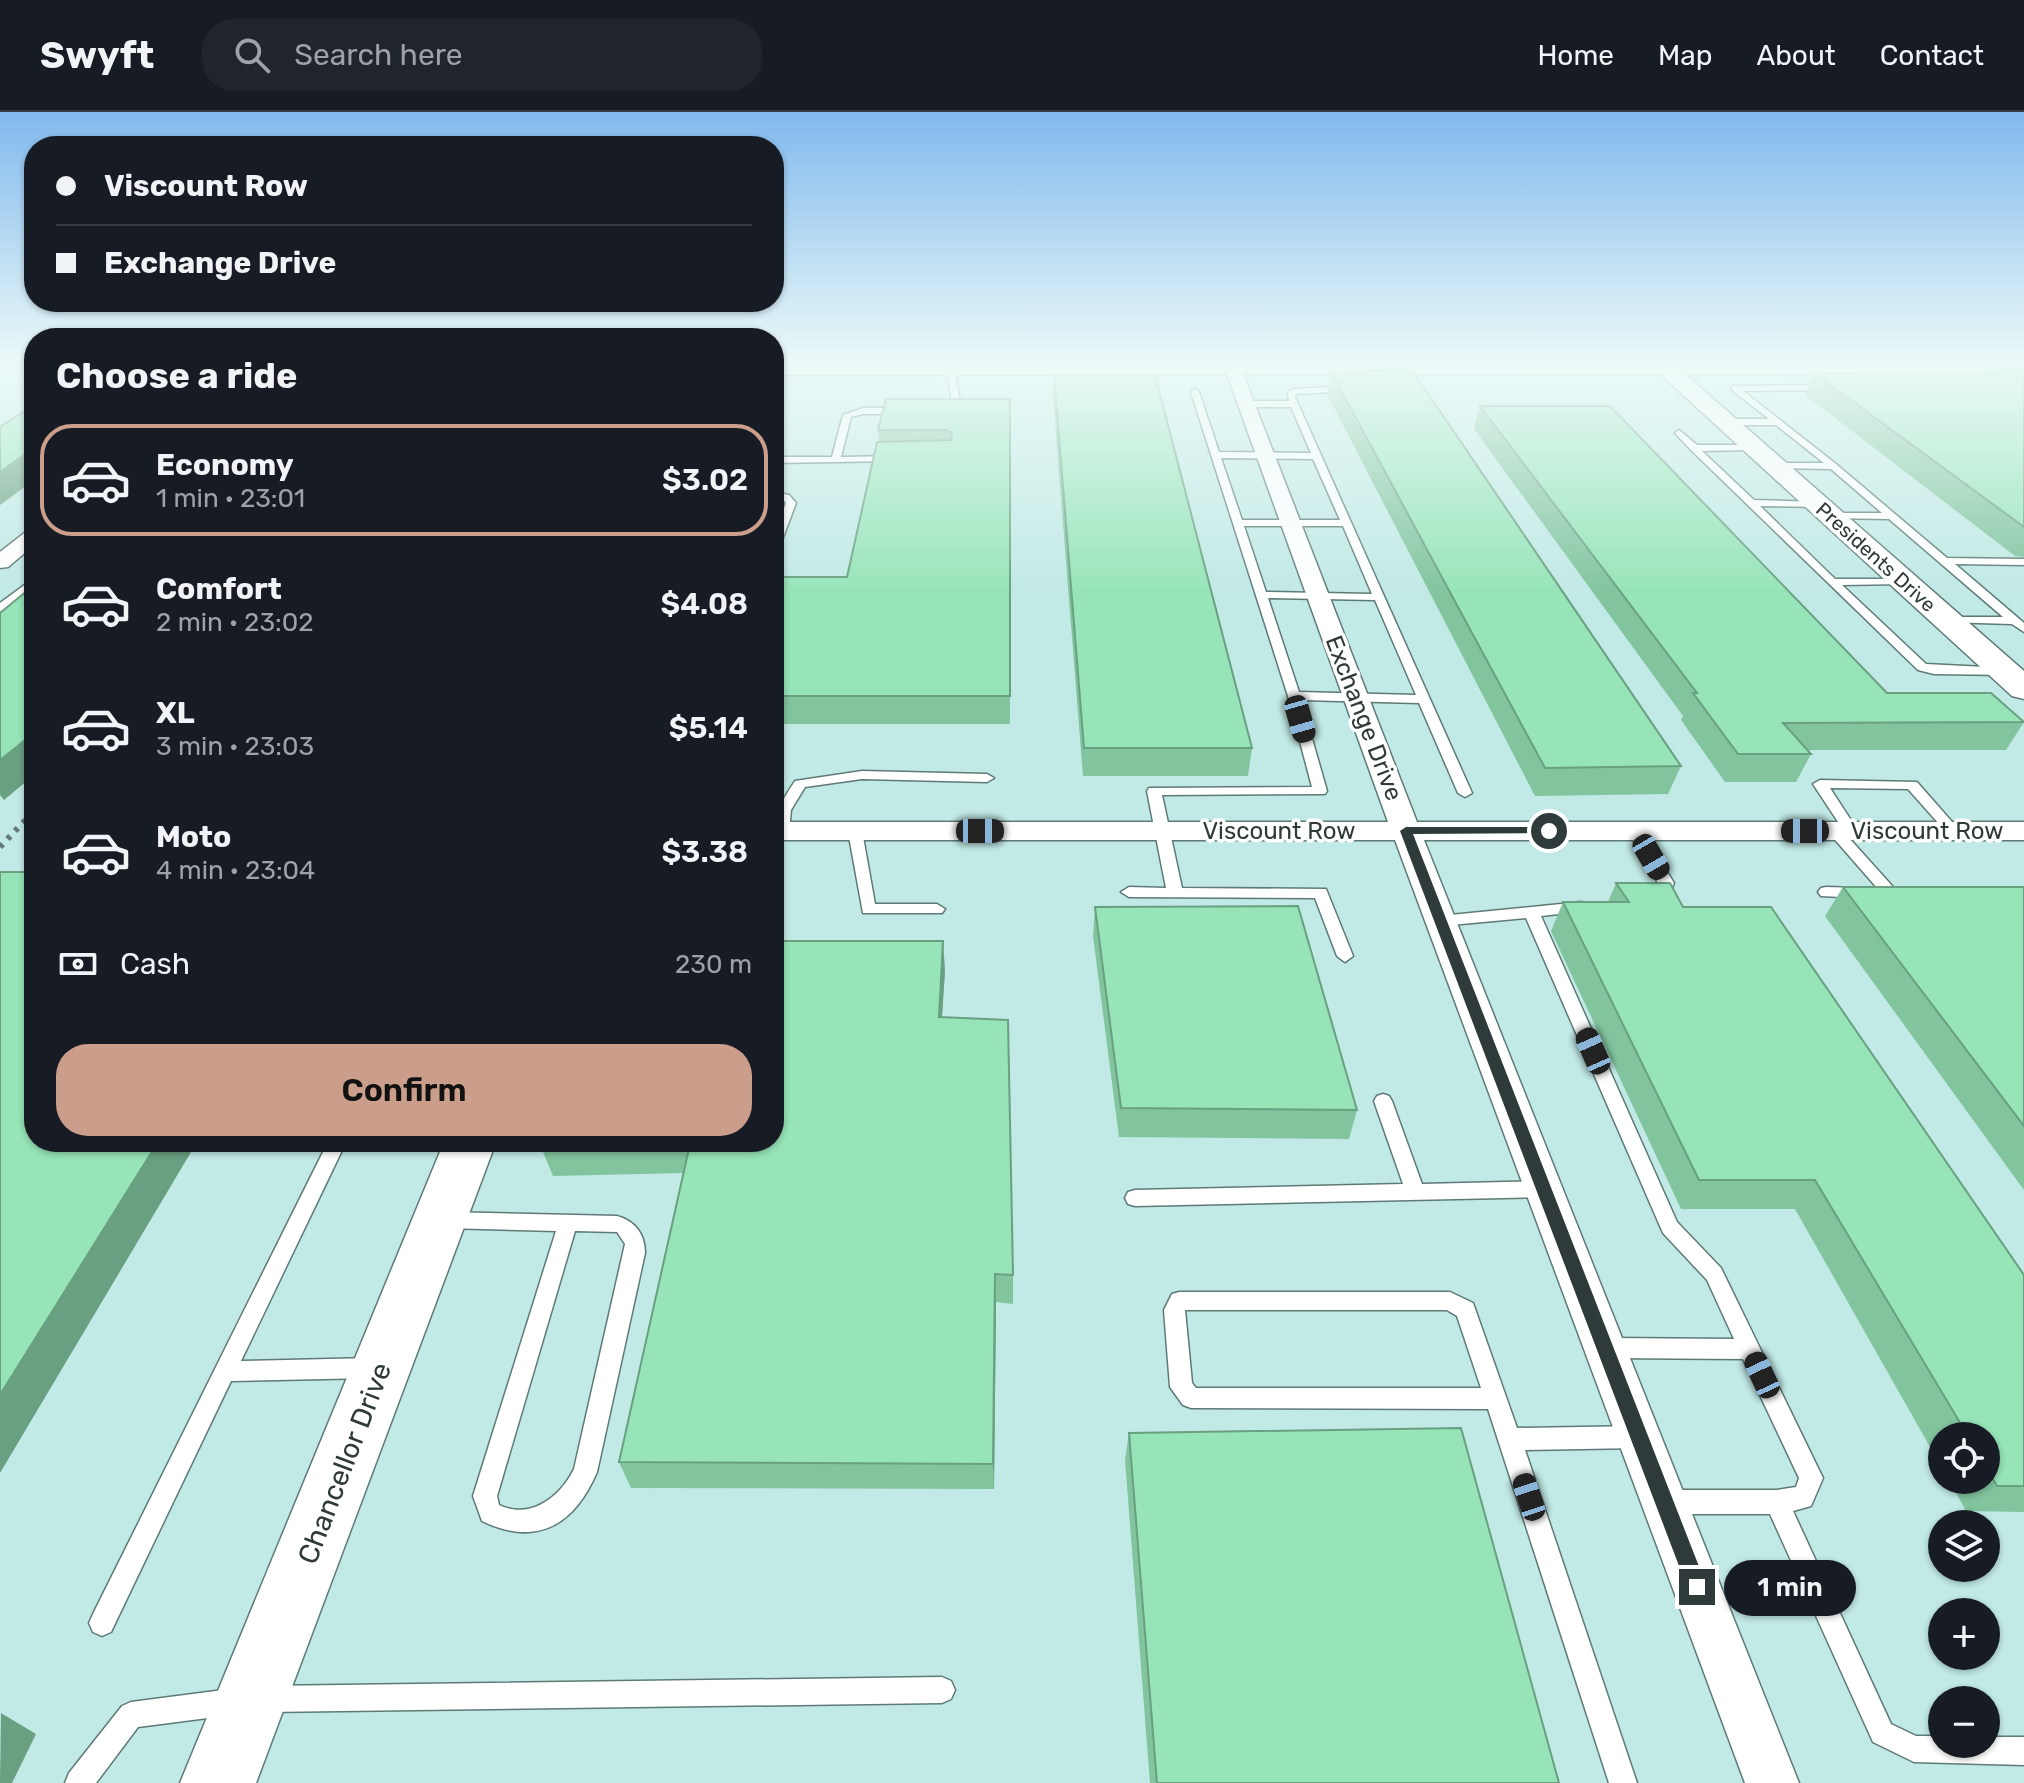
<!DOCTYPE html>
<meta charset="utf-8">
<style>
body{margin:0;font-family:Rubik,sans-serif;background:#20242c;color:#f1f3f6;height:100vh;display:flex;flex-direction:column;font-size:30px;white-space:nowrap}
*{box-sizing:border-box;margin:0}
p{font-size:26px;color:#9ea1a6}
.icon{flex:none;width:44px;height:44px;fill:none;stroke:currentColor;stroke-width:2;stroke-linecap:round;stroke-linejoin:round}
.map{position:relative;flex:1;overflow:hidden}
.panel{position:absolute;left:24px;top:216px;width:760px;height:824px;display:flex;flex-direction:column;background:#171b24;border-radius:32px;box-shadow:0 2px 6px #0004}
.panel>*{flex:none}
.top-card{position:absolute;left:24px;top:24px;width:760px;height:176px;border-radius:32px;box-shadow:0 2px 6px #0004;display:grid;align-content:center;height:176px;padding:0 32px;background:#171b24}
.fabs{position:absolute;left:1928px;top:1310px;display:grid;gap:16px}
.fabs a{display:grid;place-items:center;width:72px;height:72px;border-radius:50%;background:#171b24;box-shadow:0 2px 6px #0004;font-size:40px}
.end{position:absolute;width:36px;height:36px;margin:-18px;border:10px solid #2f3b3a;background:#fff;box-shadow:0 0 0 4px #fff}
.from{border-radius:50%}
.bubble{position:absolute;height:56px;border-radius:28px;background:#171b24;box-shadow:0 2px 6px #0004;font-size:26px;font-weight:600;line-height:56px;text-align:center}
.car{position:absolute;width:24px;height:48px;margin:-24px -12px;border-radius:10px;box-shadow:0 0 6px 2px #0007;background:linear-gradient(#222 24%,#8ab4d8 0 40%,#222 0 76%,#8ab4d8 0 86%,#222 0)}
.top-card b{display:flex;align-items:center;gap:28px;height:76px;font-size:30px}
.top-card b+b{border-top:2px solid #363941}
.top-card i{width:20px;height:20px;background:#f1f3f6}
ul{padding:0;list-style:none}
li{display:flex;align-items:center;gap:24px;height:112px;margin:0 16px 12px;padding:0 16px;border:4px solid transparent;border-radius:32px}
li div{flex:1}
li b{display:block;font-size:30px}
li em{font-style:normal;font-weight:600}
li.current{border-color:#ca9e8b}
li>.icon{width:72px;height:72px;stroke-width:1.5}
h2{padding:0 32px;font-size:36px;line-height:96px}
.pay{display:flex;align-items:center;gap:20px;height:88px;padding:0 32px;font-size:30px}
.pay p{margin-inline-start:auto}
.cta{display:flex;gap:16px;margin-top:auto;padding:16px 32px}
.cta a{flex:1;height:92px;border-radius:32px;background:#ca9e8b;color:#111;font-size:32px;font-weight:600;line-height:92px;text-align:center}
header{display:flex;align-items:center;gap:48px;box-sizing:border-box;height:112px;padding:0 40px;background:#171b24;border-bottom:2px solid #363941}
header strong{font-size:38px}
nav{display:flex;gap:44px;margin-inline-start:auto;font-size:28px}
.search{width:560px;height:72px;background:#20242c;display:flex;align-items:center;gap:20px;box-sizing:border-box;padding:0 28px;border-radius:32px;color:#9ea1a6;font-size:30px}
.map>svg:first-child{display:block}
.built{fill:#c1e9e5;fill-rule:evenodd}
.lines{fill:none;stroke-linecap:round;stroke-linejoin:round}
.lane-casing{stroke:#5e7a77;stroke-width:3}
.street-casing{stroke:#5e7a77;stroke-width:3}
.secondary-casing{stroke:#5e7a77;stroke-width:3}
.lane{fill:#fff;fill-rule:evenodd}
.street{fill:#fff;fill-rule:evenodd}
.secondary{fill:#fff;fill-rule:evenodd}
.rail-far1{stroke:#667977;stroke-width:3;stroke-dasharray:2 5;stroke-linecap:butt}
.rail{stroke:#667977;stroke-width:6;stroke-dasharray:4 7;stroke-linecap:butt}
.wall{fill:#81c49e}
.shaded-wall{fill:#69a081}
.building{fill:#96e4b8;stroke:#69a081;stroke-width:2}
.route{fill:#2f3b3a}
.labels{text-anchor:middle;stroke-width:7;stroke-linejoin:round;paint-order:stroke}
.far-street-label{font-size:20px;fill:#2f3b3a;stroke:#fff}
.street-label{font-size:24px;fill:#2f3b3a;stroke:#fff}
.near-street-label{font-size:28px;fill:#2f3b3a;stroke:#fff}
</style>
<header>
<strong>Swyft</strong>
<div class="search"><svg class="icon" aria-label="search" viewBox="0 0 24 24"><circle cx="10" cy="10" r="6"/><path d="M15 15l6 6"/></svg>Search here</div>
<nav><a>Home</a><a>Map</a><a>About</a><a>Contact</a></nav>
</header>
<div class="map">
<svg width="2024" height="1671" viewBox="0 0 2024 1671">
<rect width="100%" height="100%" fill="#d4f4f0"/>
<path class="built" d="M0,249H34V1030H774V249H2024V1671H0ZM1942,1324H1986V1368H1942ZM1942,1412H1986V1456H1942ZM1942,1500H1986V1544H1942ZM1942,1588H1986V1632H1942Z"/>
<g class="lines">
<g class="lane-casing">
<path id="lane" d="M1850,249H1860L1872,257L1865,259Z
M951,256L955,258L960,291C956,297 948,302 940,300V296L952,291L947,258Z
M1827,273L1830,274V278L1743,279L1836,352L1947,446L2024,447V453L1955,452L2024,511V520L2012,512L1943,510V506L1947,505H2003L1889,407L1827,406L1826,404L1831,401H1882L1831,357L1771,356L1769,354L1774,351H1824L1776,313H1725L1721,310L1725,307H1769L1732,278V274Z
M1352,274V278L1349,279L1296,282L1295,285L1472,681L1465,685L1458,681L1419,591L1301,588L1327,679L1325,682L1162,683L1182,776L1326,777L1353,844L1345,850L1337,844L1315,786L1129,785L1121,780L1129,775L1166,776L1147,679L1149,676L1312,675L1288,584L1191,280L1195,277L1199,280L1219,340L1311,341L1291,295H1246L1242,292L1246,289H1289L1288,280L1292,277ZM1221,346L1313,347L1340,408H1242ZM1244,414H1343L1372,482L1266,480ZM1268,486L1375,488L1416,583L1299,580Z
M863,296H904L908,299L904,302H863L851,305L841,345L892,344L895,345V349L774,351V345H832L843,303Z
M1679,318L1697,333H1755L1757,335L1752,338L1702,339L1754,388L1821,390L1822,392L1817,395L1760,394L1835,467H1907V471L1903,472L1842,473L1926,552L2005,556L2009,557V563L1934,562L1918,558L1691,338L1675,321Z
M774,380L789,383L796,391L779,436L774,439V422L786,391L783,387L774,386Z
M34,466V475L0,500V491Z
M862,659L987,662L994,666L987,670L862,667L805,675L791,698L789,719L782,723L777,722C772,702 784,686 795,669Z
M1820,668L1917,670L1960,719L1953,723L1948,722L1908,677L1830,676L1858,719L1851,723L1846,722L1813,672Z
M855,715L862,719L875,792H937L945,797L942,801H863L848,719Z
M1635,715L1640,716L1674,771L1670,780L1651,789L1643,784L1658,774V771L1628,719Z
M1835,715L1840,716L1894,776L1907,777L1910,781L1907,785H1885L1830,722L1828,719Z
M1826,775L1860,776L1868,781L1860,786L1821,784L1818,780L1821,776Z
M1581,790L1586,791L1589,795L1586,799L1541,804L1677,1110L1721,1156L1819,1358L1823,1366L1811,1394L1793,1399L1891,1612L1916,1624H1942V1632H1986V1625H2024V1653L1914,1650L1873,1630L1770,1402H1669L1661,1398L1657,1390L1661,1382L1669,1378H1777L1796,1375L1799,1366L1743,1247L1607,1246L1599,1243L1596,1236L1599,1229L1607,1226L1734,1227L1707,1168L1663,1121L1526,806L1440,814L1432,809L1440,804Z
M1383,982L1389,984L1392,989L1422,1072L1543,1069L1550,1071L1553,1077L1550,1083L1543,1085L1135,1094L1128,1092L1125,1086L1128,1080L1135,1078L1403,1072L1374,989L1377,984Z
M328,1030H346L241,1249L372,1246L380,1249L383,1256L380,1263L372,1266L231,1269L111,1520L102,1524L93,1520L89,1511L93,1502Z
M445,1100L617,1104C635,1109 645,1122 645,1141L597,1360C574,1414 536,1435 482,1409L473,1384L556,1119L445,1116L438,1114L435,1108L438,1102ZM575,1119L617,1120L625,1132L574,1357C560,1385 531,1408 499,1393L497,1384Z
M1179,1180H1450L1473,1191L1517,1316L1638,1314L1646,1317L1649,1325L1646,1333L1638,1336L1525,1338L1637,1671H1609L1488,1297L1191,1296L1183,1293L1170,1275L1164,1198L1172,1182ZM1447,1198L1457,1204L1481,1276H1196L1192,1271L1185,1198Z
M942,1565L951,1569L955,1578L951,1587L942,1591L266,1600L257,1596L253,1587L257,1578L266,1574Z
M231,1577L240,1581L244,1590L240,1599L231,1603L138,1615L96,1671H65L69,1661L122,1594L131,1590Z"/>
</g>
<g class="street-casing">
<path id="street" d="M2024,252V262H1243L1417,710H2024V728H1424L1799,1671H1745L1395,728H774V710H1388L1227,262L774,263V253Z
M34,417V433L8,455L0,456V440L27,419Z"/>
</g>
<g class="secondary-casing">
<path id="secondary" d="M774,249H788L782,260L774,262Z
M1646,249H1670L2024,559V587L2012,584Z
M444,1030H496L256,1671H180Z"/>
</g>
<use href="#lane" class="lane"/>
<use href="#street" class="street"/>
<use href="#secondary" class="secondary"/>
<path class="rail-far1" d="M1902,249L1944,272"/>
<path class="rail" d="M0,735L34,699"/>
</g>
<path class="wall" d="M1987,255H2024V445L2015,444L1805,283L1814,261L1983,262Z
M1331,260L1681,654L1668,682L1535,684L1327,282Z
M1054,263L1252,636L1248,664H1083L1053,285Z
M1010,287V612H774V465H847L879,330L878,318Z
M1480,294L1887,581L2024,610L2006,638H1807L1811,642L1796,670H1725L1681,608L1683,604L1474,317Z
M34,696V714L27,704Z
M1616,771L1683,795L2024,1163V1400L1966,1399L1949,1368H1986V1324H1942V1356L1795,1097H1681L1551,819L1563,790H1608Z
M1843,775H2024V1078L1825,804Z
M1095,795L1357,998L1349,1027L1119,1025L1093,824Z
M945,858L942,905L1013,1163V1192L996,1190L994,1377L631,1376L619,1350L683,1061L553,1064L541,1035Z
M1129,1321L1559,1671H1150L1125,1348Z"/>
<path class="shaded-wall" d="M34,336V368L0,393V360Z
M34,621V663L4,688L0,683V648Z
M943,829L945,858L940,934L939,905Z
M158,1030H197L0,1361V1283Z
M995,1162L996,1190L994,1377L993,1352Z
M1,1601L36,1622L12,1671H0Z"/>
<path class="building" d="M1987,255H2024V415L1814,261L1999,262Z
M1412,258L1681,654L1545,656L1331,260Z
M1054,263H1155L1252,636H1084Z
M886,287H1010V584H774V465H847L877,330L951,328L952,320L946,318H878Z
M34,293V336L0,360V315Z
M1480,294H1610L1887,581H1991L2024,610L1783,611L1811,642H1738L1693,581H1697Z
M34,473V621L0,648V501Z
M34,696V704H27Z
M0,760H34V1030H158L0,1283Z
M1616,771H1670L1683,795H1771L2024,1163V1374H1997L1986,1355V1324H1968L1815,1068H1699L1563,790H1629Z
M1843,775H2024V1014Z
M1298,794L1357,998L1121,996L1095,795Z
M774,829H943L939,905L1008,908L1013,1163L995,1162L993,1352L619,1350L690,1032L541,1035L543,1030H774Z
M1461,1316L1559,1671H1157L1129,1321Z"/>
<linearGradient id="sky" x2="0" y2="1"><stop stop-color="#81b9ee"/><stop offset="0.52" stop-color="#ecfaf8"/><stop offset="1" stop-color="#ecfaf8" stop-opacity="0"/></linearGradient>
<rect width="2024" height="483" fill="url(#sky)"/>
<path class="route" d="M1549,715L1554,716V721L1413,722L1707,1475L1704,1482L1697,1485L1690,1482L1687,1475L1400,719L1406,715Z"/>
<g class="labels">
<g class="far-street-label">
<text transform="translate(1876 445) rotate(42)" y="7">Presidents Drive</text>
</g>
<g class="street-label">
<text transform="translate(1364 606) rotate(69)" y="8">Exchange Drive</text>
<text x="1279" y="727">Viscount Row</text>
<text x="1927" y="727">Viscount Row</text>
</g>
<g class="near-street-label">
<text transform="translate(344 1351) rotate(-69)" y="10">Chancellor Drive</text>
</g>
</g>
</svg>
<div class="fabs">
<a><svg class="icon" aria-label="locate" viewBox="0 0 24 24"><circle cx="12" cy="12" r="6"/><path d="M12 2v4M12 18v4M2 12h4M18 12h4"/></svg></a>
<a><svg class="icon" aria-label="layers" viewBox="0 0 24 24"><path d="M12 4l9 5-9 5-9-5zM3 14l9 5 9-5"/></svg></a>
<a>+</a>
<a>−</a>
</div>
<i class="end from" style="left:1549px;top:719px"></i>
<i class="end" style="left:1697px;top:1475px"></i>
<div class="bubble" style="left:1724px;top:1448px;width:132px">1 min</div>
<i class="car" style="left:1300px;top:607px;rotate:164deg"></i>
<i class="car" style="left:980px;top:719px;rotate:90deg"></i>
<i class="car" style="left:1805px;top:719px;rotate:270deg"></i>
<i class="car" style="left:1651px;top:745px;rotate:150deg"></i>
<i class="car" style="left:1593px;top:939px;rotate:336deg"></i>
<i class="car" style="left:1762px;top:1263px;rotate:335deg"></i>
<i class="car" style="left:1529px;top:1385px;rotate:342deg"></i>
<div class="top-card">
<b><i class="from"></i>Viscount Row</b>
<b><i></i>Exchange Drive</b>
</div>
<section class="panel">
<h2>Choose a ride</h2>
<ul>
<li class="current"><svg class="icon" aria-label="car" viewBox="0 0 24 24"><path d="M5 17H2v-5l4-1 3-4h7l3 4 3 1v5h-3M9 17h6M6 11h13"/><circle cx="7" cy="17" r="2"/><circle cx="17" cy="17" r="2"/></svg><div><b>Economy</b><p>1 min · 23:01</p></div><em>$3.02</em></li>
<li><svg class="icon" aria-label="car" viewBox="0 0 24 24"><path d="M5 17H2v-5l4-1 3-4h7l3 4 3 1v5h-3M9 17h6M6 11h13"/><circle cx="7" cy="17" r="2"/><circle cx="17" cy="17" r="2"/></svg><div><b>Comfort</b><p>2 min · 23:02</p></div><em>$4.08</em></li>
<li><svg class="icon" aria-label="car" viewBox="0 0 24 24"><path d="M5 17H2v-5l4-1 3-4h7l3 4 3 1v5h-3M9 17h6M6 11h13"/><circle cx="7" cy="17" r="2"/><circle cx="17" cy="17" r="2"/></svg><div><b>XL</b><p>3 min · 23:03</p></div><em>$5.14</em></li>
<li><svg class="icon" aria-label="car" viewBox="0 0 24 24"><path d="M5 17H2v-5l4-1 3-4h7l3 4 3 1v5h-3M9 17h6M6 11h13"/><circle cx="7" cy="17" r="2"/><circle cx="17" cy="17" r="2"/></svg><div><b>Moto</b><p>4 min · 23:04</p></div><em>$3.38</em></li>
</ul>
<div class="pay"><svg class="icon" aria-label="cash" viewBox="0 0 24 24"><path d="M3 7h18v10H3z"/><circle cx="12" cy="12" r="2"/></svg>Cash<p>230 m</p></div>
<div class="cta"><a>Confirm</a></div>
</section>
</div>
